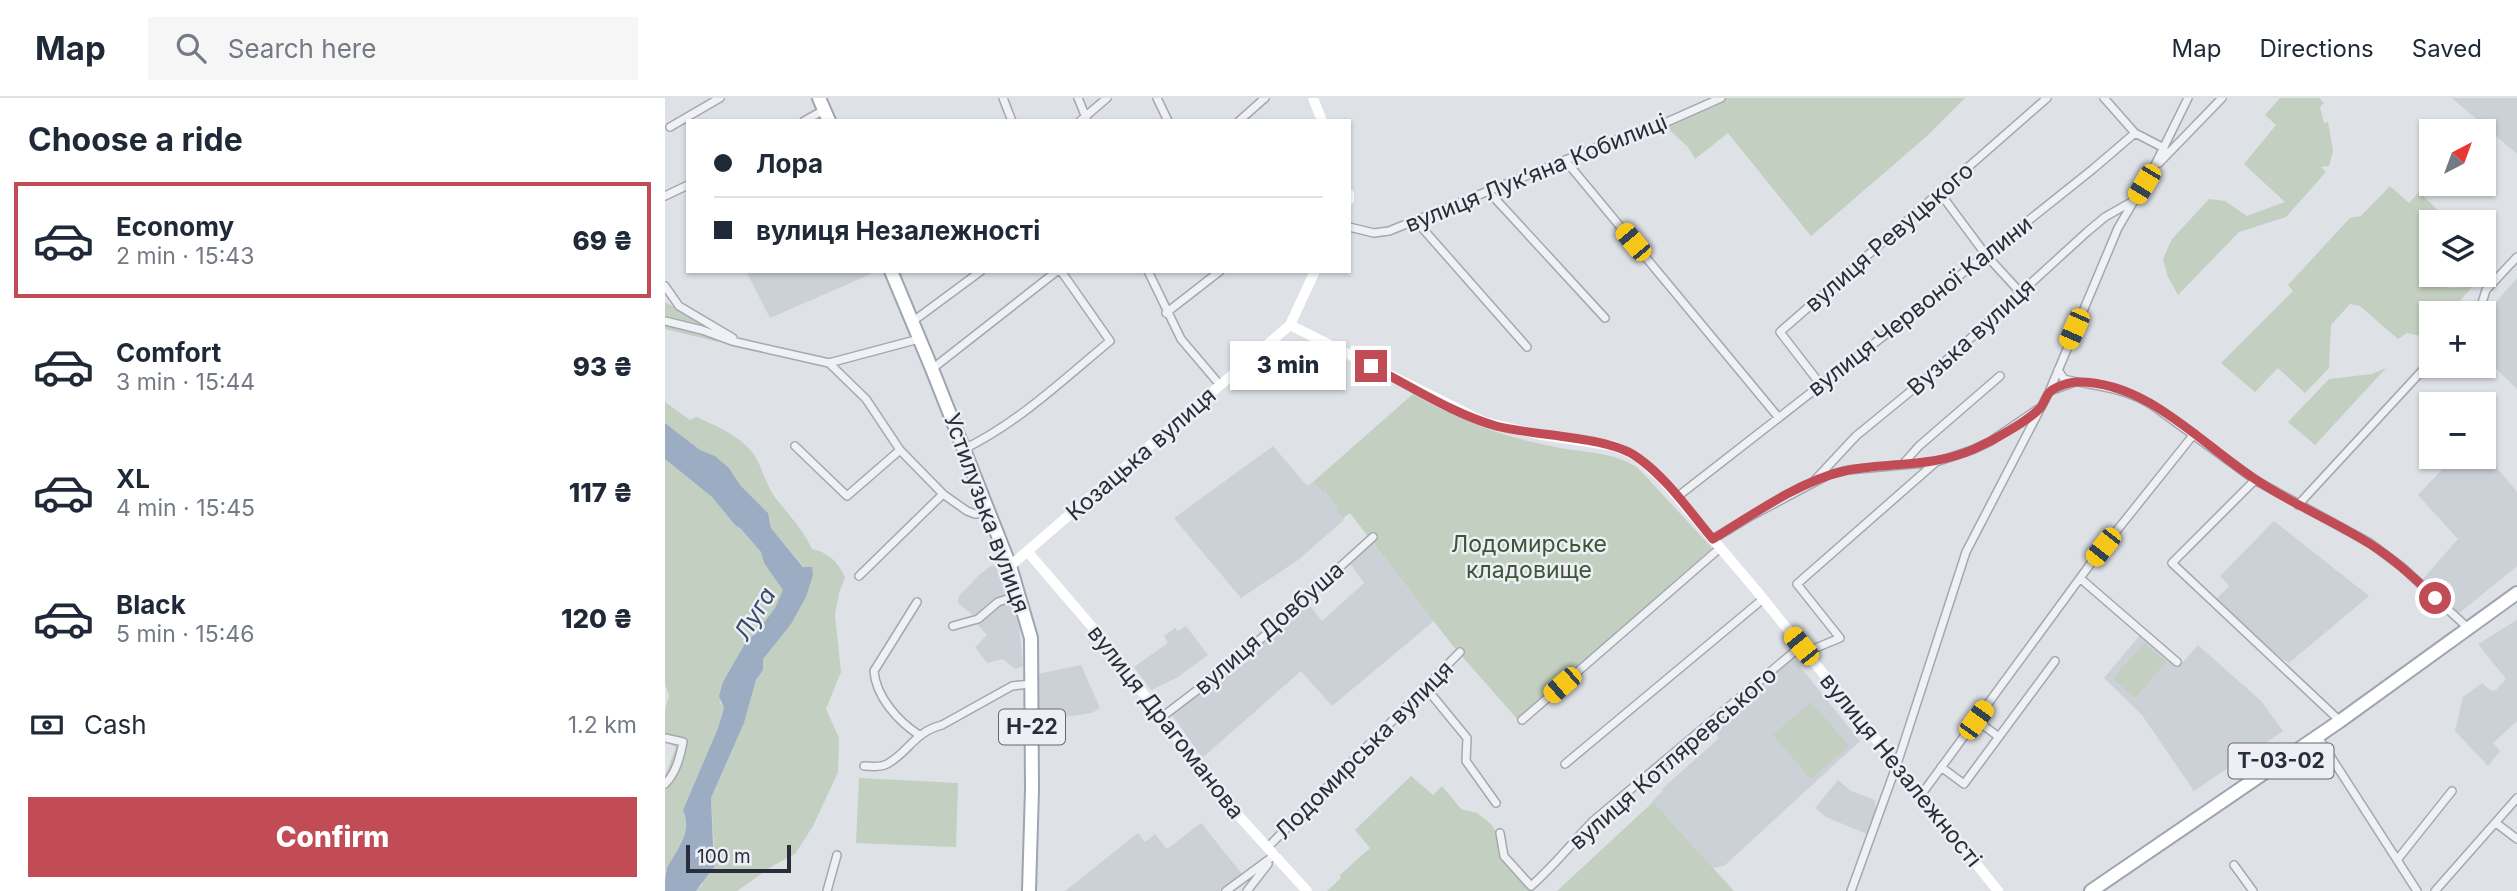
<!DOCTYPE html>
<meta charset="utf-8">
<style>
body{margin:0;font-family:Inter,sans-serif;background:#f6f6f7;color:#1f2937;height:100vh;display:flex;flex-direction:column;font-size:26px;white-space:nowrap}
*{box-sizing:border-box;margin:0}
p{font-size:23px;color:#747a83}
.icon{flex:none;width:38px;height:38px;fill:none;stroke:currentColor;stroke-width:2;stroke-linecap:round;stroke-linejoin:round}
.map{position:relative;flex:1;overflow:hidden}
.side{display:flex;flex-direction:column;background:#fff;width:665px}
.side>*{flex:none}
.top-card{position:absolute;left:21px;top:21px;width:665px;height:154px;border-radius:0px;box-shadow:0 2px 5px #0004;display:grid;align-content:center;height:154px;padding:0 28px;background:#fff}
.needle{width:46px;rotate:41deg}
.buttons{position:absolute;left:1754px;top:21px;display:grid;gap:14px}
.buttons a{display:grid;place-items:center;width:77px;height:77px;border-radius:0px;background:#fff;box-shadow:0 2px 5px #0004;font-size:35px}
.scale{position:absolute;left:21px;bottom:18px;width:105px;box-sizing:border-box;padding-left:7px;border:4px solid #282e3b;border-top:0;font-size:19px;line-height:24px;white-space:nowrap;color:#282e3b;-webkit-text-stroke:5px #edeff4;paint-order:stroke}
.end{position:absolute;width:32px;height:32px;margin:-16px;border:9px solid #c24c56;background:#fff;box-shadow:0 0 0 4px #fff}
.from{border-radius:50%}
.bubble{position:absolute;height:49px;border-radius:0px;background:#fff;box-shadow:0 2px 5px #0004;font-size:23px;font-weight:800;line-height:49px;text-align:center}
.car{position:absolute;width:21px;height:42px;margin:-21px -10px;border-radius:9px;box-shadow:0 0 5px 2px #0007;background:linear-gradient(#f5c518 24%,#345 0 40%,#f5c518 0 76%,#345 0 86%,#f5c518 0)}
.top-card b{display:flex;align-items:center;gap:24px;height:66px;font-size:26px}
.top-card b+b{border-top:2px solid #e0e1e3}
.top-card i{width:18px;height:18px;background:#1f2937}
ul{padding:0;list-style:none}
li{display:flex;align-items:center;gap:21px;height:116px;margin:0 14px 10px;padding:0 14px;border:4px solid transparent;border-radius:0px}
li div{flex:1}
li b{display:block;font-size:26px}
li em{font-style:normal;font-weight:800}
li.current{border-color:#c24c56}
li>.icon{width:63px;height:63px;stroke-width:1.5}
h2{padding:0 28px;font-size:32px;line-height:84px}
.pay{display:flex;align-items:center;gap:18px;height:77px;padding:0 28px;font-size:26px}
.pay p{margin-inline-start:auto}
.primary-button{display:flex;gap:14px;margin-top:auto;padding:14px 28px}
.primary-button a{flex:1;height:80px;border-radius:0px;background:#c24c56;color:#fff;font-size:28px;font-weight:800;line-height:80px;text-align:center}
header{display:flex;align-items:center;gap:42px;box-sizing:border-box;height:98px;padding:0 35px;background:#fff;border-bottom:2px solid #e0e1e3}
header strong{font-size:33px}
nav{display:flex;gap:38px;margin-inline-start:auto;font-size:24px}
.search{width:490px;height:63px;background:#f6f6f7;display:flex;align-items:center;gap:18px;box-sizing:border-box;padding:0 24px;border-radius:0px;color:#747a83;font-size:26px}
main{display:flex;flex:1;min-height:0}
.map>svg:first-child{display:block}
.built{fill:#ccd0d7}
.green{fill:#c3cfc0}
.water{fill:#9cacc3}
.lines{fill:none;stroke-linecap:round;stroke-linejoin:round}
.street-casing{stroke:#a4a8af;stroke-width:10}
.primary-casing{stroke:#9ea4b1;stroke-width:16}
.street{stroke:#f0f1f5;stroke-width:7}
.secondary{stroke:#fff;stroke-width:10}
.primary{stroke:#fff;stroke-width:12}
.route{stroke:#c24c56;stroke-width:9}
.labels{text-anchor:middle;stroke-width:5;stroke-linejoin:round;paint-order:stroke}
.shield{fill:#edeff4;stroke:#636872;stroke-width:2}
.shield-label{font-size:21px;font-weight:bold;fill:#282e3b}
.street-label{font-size:23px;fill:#282e3b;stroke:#edeff4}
.park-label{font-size:23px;fill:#3b5637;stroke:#edeff4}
.water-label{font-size:24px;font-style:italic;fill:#364b6c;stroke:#edeff4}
</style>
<header>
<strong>Map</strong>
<div class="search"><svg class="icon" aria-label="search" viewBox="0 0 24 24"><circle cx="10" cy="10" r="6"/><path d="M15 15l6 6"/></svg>Search here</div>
<nav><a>Map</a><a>Directions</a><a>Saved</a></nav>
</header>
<main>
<section class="side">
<h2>Choose a ride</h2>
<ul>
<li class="current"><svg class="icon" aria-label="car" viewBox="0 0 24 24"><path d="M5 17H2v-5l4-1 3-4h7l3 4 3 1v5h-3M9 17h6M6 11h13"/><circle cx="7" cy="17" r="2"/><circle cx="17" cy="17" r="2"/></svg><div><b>Economy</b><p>2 min · 15:43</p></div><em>69 ₴</em></li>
<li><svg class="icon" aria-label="car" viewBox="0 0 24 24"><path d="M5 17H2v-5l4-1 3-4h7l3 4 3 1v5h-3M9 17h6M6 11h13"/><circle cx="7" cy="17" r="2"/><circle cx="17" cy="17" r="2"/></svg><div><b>Comfort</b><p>3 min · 15:44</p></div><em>93 ₴</em></li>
<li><svg class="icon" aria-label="car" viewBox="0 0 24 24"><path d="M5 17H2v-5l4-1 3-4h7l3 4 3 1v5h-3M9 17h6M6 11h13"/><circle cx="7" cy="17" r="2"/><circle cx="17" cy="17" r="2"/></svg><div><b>XL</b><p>4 min · 15:45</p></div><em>117 ₴</em></li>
<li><svg class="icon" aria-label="car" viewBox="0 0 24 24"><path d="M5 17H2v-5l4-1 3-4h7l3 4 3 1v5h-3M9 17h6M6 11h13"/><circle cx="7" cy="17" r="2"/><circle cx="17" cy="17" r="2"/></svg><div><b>Black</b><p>5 min · 15:46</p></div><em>120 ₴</em></li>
</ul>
<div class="pay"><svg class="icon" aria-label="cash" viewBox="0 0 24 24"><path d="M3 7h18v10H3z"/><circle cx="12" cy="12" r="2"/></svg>Cash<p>1.2 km</p></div>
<div class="primary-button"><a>Confirm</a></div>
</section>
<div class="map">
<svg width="1852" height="793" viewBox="0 0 1852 793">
<rect width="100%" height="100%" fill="#dee1e6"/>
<path class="built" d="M1787,0H1852V56L1823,31Z
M81,173H205L206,176L105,220Z
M1852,180V291L1818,258V219Z
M608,348L642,388L648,384L656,394L659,392L674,410L679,422L633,462L576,500L509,420Z
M1818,353L1852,394V468L1793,516L1757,482L1793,441L1753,397L1785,363L1781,359H1818Z
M1609,423L1704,498L1624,565L1613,558L1551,501L1564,488L1555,478Z
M707,444L769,523L667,608L636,573L537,660L506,615L594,552L593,549L624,527L622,522L642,504L657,523L699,485L685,465Z
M327,467L331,469L347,505L354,528L358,568L350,571L338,561L322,565L310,549L322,537L312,526L309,518L293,505L294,498L313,478Z
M1852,522V623L1828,645L1835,653L1823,668L1790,633L1798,599L1817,585L1825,592L1830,593L1841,581L1813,546Z
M521,528L543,557L513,579L486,592L469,569L503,545L499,538L510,530L513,533Z
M1476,536L1509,566L1519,563L1533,547L1596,603L1618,633L1529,693L1477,617L1439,580Z
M1128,560L1195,643L1059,768L1048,770L987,703L998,693L997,691L1054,640L1045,629Z
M416,567L435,610L427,615L373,623V576Z
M1173,682L1186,693L1210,702L1211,712L1202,736L1161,719L1150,710Z
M536,725L577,776L555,793H400L473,735L480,744L490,736L502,751Z"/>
<path class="green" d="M1060,0H1300L1262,38L1146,138L1063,35L1030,61L1023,49L1000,28Z
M1615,0H1654L1659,5L1655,9L1659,25L1663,24L1668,53L1664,68L1656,69L1661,74L1621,119L1574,134L1513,197L1503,179L1498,161L1507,141L1544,101L1560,103L1582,118L1620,104L1579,66L1611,27L1600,17Z
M1725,88L1744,105L1754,94L1785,124H1766V177H1781L1782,190L1807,189L1793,205L1804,215H1766V234L1755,238L1742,235L1733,241L1695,208L1685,206L1666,227L1664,270L1640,295L1613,270L1590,294L1556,265L1628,193L1623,187L1685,120L1696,118Z
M0,204L55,234L53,244L0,231Z
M1721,270L1650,347L1623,324L1664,281L1707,276Z
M748,296C797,324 835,338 890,349C919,355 947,353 973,370L1047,450L853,622L788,548L685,415L678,420L671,412L673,410L660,393L657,394L648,384Z
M0,304L25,322L31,319C50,327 79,340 90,358C98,372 102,390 112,402C125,418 138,432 147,451C164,455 172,463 180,479L174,495L170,517L176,574L161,611L174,640L173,674L148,728L130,756L109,767L72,793H31L37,787L49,750L46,700L79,625L91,582L98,572V561L146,469H139L106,430L103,415L75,387L64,370L50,358L35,352L0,325Z
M0,361L47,399L70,427L76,431L96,454L99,465L119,491L110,510L91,535L81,544L55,604L59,610L53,630L18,712C28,734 13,755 0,773V678L11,649L0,643V611L4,598L0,586Z
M1479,545L1501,564L1470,600L1448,581Z
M1146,604L1184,648L1146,681L1108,637Z
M746,678L768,697L777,688L796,711L812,715L826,726L833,737L837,759L868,793H662L676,780L675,777L705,750L690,732Z
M194,680L293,685L291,749L191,745Z
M988,704L1069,793H892Z"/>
<path class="water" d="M0,325L35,352L50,358L64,370L75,387L103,415L106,430L138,469H147L148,477L141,499L126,526L98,561V572L91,582L79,625L46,700L49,769L31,793H0C0,786 0,776 2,770C12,751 28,735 18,712L53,630L59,610L54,598L58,584L81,544L91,535L110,510L118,492L99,465L96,454L76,431L70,427L47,399L0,361Z"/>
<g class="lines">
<g class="street-casing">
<path id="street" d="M338,0L347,23
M413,0L422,22
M492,0L503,23
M1439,0L1470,35
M139,23L159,12
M415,23L442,0
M574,23L600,0
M5,29L55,0
M900,62L1114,320
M1494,65L1557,0
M824,94L940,220
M1275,95L1321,157L1355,194
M0,98L23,87
M751,123L862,249
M684,129L709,135L724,133L970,34L993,28L1056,0
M483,173L516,241L555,287
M0,188L14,208L68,240
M501,215L555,173
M1812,215L1816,208L1821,192L1852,159
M0,223L37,232L67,243L164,265L254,241
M247,224L316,173
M164,265L201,301L235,352L278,396L302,413L310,416L325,415
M267,271L392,173
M1393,272L1399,281C1432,289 1456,288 1487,307L1590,382L1705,445L1737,469L1803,530
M1156,287L1115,234L1382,0
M1385,293L1410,284
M130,348L182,398L235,352
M299,351C353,325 399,281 445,243L396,173
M1237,367L1254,348L1335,278
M1590,382L1507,465L1675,623
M1149,383L1191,338L1263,279L1422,134L1440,119L1468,103
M1012,399L1225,233L1428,71L1470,35L1499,50
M1633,407L1766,263
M1048,441L1086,418L1163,377L1183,372L1271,364L1307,352L1326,343L1373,311
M194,478L278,396
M1416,481L1512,564
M252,504L209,573C211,599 233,623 254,637
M288,528L313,521L333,504L355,497
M1141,554L1175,540L1132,486L1271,364
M761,590L802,640L801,663L831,705
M497,619L578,557L708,439
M857,622L1055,450
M1311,622L1334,639
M1653,639L1752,793
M0,640L18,644C15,659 11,675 0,686
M900,666L1098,501
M199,668C207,668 215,670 222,666C244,654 249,634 277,627L347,588L366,586
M1276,669L1299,686L1390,563
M1256,697L1429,461L1529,336
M1831,725L1852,741
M835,735L839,758L866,788C889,768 907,745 928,723L1136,548
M603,749L795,554
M1732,762L1787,693
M1569,767L1588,793
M162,793L172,757
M561,793L610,757
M582,793L603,766
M1186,793L1232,666L1301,454L1384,294L1453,130L1489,69L1523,0
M1770,793L1852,700"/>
</g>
<g class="primary-casing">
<path id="primary" d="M154,0L164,23
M226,173L267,271L345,468L366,540L367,691L364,793
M1426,793L1675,623L1852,495"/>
</g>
<use href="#street" class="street"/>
<path class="secondary" d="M648,0L657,23
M684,96V102
M625,227L819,324L871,336L949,348L971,358L996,380L1091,492L1333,793
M362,453L428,530L563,706L642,793
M345,468L625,227L650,173"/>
<use href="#primary" class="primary"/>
</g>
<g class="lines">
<path class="route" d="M706,268C746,288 788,316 831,328C869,338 943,338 972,359C1002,380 1025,414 1048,441C1087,417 1135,383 1179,373C1223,364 1267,370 1309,351C1325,344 1364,323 1376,309C1380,304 1381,296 1387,292C1393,288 1405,284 1412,284C1482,283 1536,346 1590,381C1626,406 1668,422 1705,446C1729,461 1750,480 1770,500"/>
</g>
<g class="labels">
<g class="shield">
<rect x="334" y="611.5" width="66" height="35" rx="5"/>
<rect x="1563.5" y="645.5" width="105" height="35" rx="5"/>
</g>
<g class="shield-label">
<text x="367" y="636">Н-22</text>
<text x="1616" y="670">Т-03-02</text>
</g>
<g class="street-label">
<text transform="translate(871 75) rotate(-22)" y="8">вулиця Лукʼяна Кобилиці</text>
<text transform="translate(1224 139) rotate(-41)" y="8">вулиця Ревуцького</text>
<text transform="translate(1255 208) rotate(-38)" y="8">вулиця Червоної Калини</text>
<text transform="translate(1306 239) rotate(-42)" y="8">Вузька вулиця</text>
<text transform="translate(476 356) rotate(-41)" y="8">Козацька вулиця</text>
<text transform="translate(322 415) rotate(70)" y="8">Устилузька вулиця</text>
<text transform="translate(604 530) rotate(-41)" y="8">вулиця Довбуша</text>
<text transform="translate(501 624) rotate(52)" y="8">вулиця Драгоманова</text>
<text transform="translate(699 652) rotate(-45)" y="8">Лодомирська вулиця</text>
<text transform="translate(1008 660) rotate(-41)" y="8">вулиця Котляревського</text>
<text transform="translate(1236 672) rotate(51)" y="8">вулиця Незалежності</text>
</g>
<g class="park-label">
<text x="864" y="454">Лодомирське<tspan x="864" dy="26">кладовище</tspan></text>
</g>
<g class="water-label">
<text transform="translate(90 516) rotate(-59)" y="8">Луга</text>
</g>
</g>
</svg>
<div class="buttons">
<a><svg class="needle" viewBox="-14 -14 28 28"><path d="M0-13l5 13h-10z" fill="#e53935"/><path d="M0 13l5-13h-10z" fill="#747a83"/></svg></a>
<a><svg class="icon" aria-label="layers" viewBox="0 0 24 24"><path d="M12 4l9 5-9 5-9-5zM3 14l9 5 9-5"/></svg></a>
<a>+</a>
<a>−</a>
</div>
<div class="scale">100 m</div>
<i class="end from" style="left:1770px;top:500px"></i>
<i class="end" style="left:706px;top:268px"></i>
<div class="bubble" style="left:565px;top:243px;width:116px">3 min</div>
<i class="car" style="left:1479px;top:86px;rotate:211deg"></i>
<i class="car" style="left:968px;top:144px;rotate:320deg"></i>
<i class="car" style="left:1409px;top:231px;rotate:204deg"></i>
<i class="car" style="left:1438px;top:449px;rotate:218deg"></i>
<i class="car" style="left:1136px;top:548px;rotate:321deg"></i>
<i class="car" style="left:897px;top:587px;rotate:229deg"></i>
<i class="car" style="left:1311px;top:622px;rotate:36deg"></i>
<div class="top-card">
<b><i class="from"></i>Лора</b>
<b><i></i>вулиця Незалежності</b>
</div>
</div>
</main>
